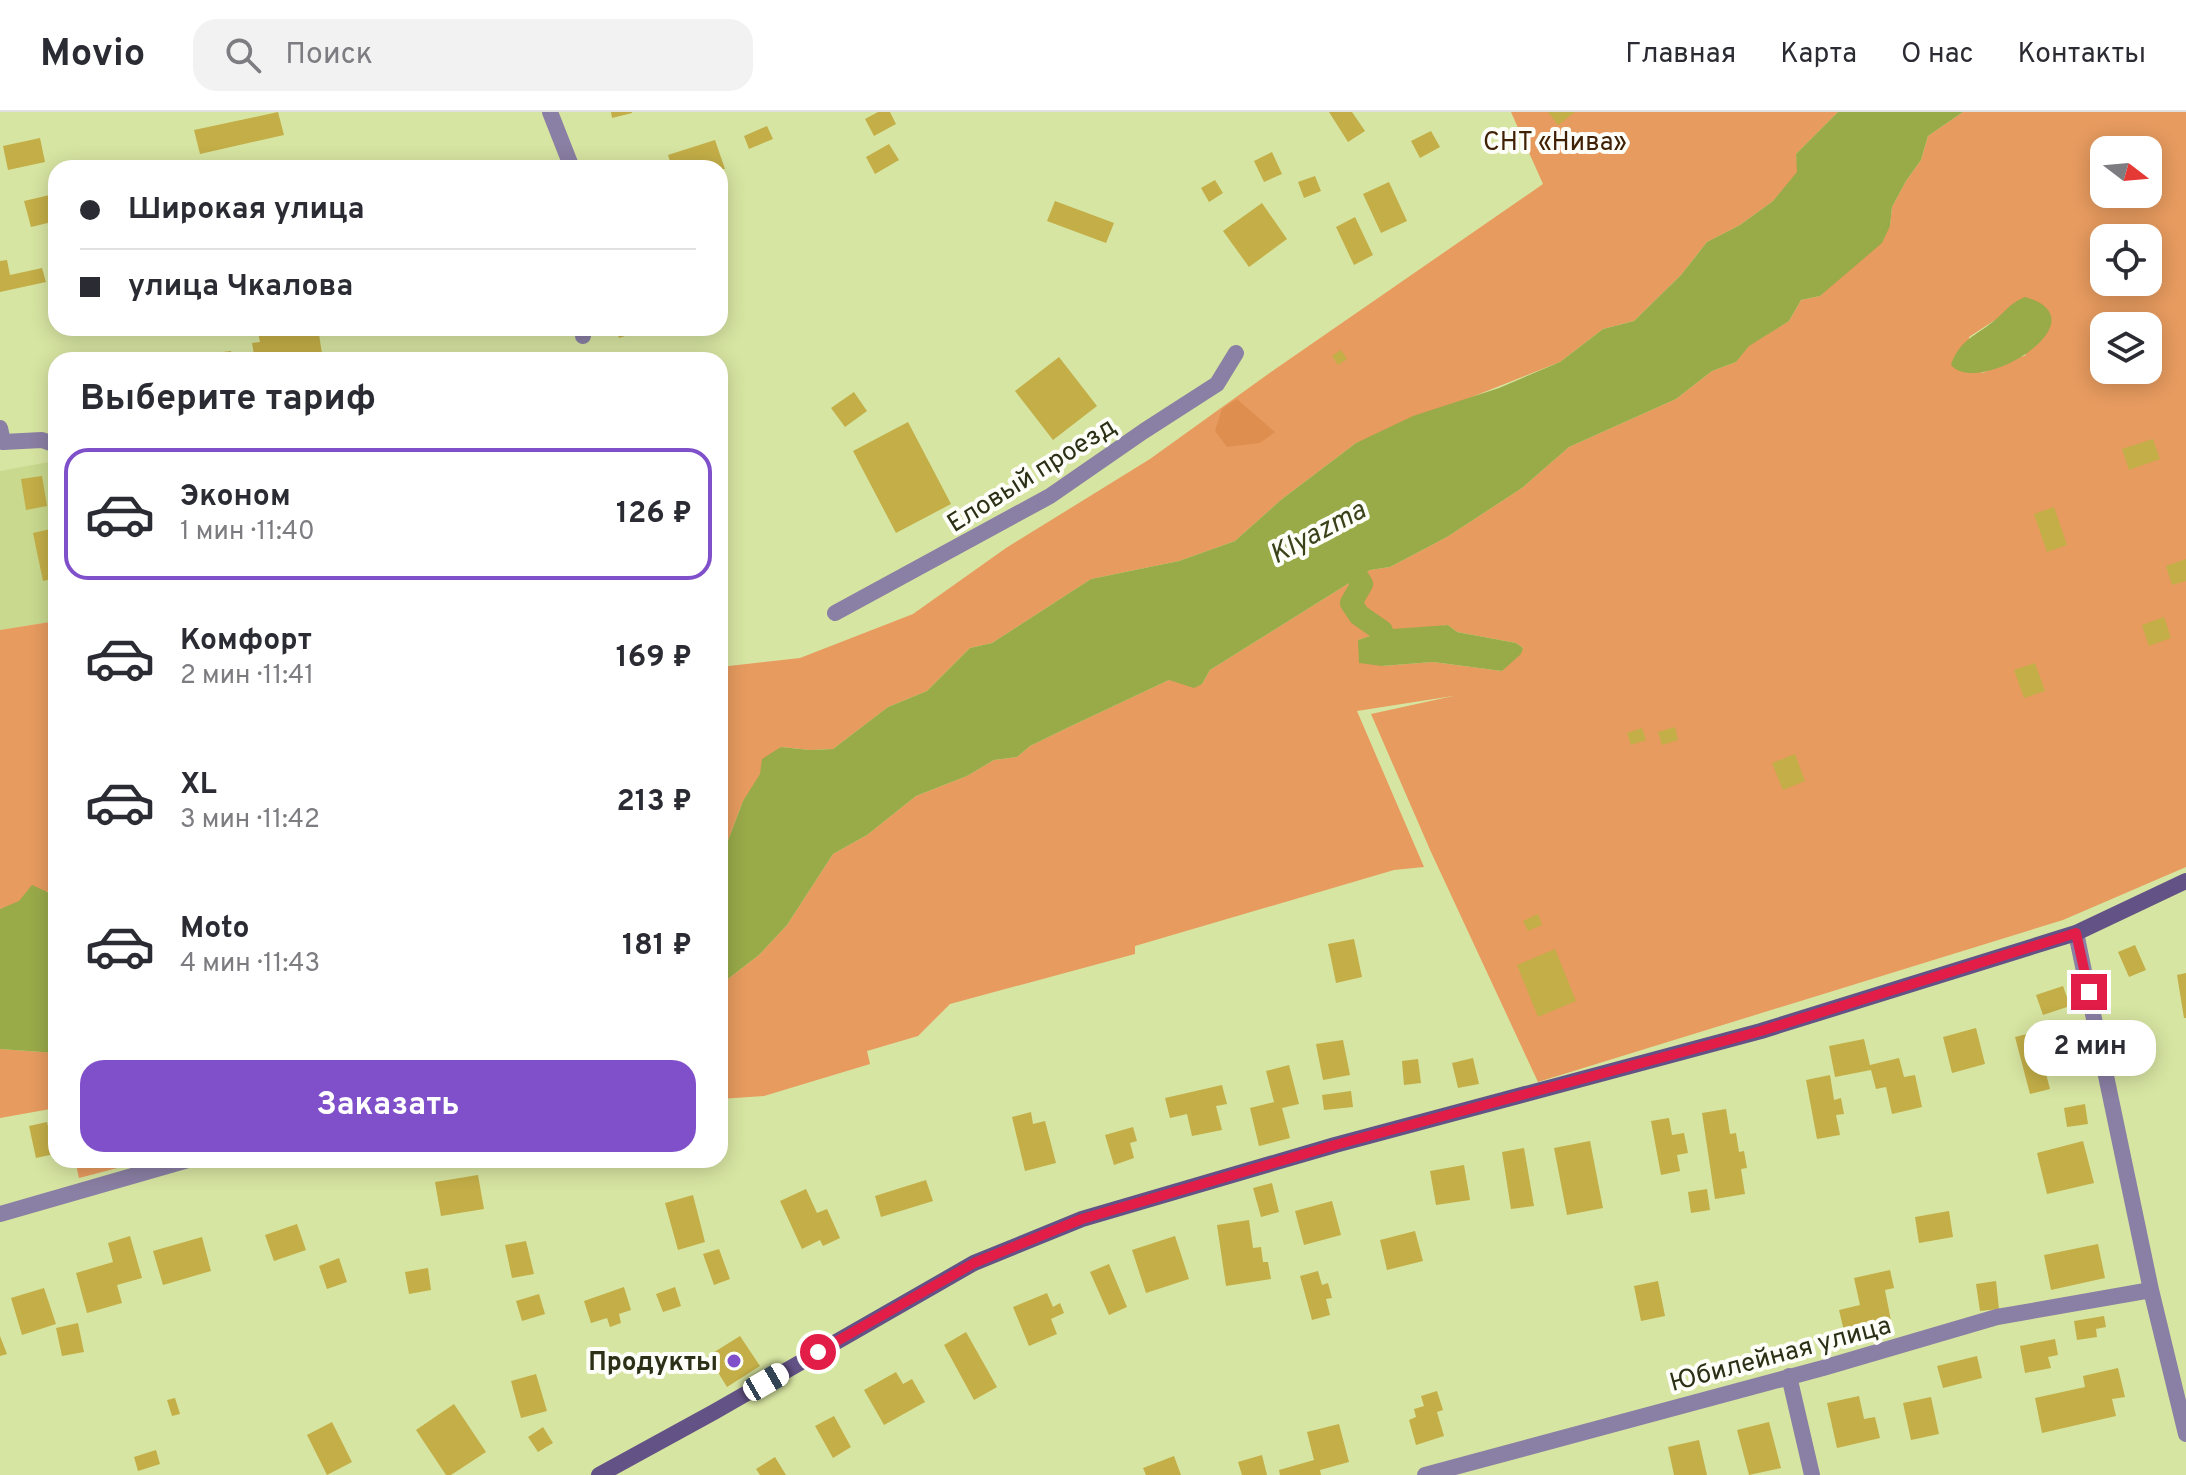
<!DOCTYPE html>
<html lang="ru">
<meta charset="utf-8">
<style>
body{margin:0;font-family:Overpass,sans-serif;background:#f2f2f3;color:#2b2b33;height:100vh;display:flex;flex-direction:column;font-size:30px;white-space:nowrap}
*{box-sizing:border-box;margin:0}
p{font-size:26px;color:#7c7c81}
.icon{flex:none;width:44px;height:44px;fill:none;stroke:currentColor;stroke-width:2;stroke-linecap:round;stroke-linejoin:round}
.map{position:relative;flex:1;overflow:hidden}
.details{position:absolute;left:48px;top:240px;width:680px;height:816px;display:flex;flex-direction:column;background:#fff;border-radius:24px;box-shadow:0 4px 20px #0003}
.details>*{flex:none}
.guide{position:absolute;left:48px;top:48px;width:680px;height:176px;border-radius:24px;box-shadow:0 4px 20px #0003;display:grid;align-content:center;height:176px;padding:0 32px;background:#fff}
.needle{width:52px;rotate:106deg}
.controls{position:absolute;left:2090px;top:24px;display:grid;gap:16px}
.controls a{display:grid;place-items:center;width:72px;height:72px;border-radius:16px;background:#fff;box-shadow:0 4px 20px #0003;font-size:40px}
.end{position:absolute;width:36px;height:36px;margin:-18px;border:10px solid #e11d48;background:#fff;box-shadow:0 0 0 4px #fff}
.from{border-radius:50%}
.bubble{position:absolute;height:56px;border-radius:24px;background:#fff;box-shadow:0 4px 20px #0003;font-size:26px;font-weight:700;line-height:56px;text-align:center}
.car{position:absolute;width:24px;height:48px;margin:-24px -12px;border-radius:10px;box-shadow:0 0 6px 2px #0007;background:linear-gradient(#fff 24%,#345 0 40%,#fff 0 76%,#345 0 86%,#fff 0)}
.guide b{display:flex;align-items:center;gap:28px;height:76px;font-size:30px}
.guide b+b{border-top:2px solid #e1e1e2}
.guide i{width:20px;height:20px;background:#2b2b33}
ul{padding:0;list-style:none}
li{display:flex;align-items:center;gap:24px;height:132px;margin:0 16px 12px;padding:0 16px;border:4px solid transparent;border-radius:24px}
li div{flex:1}
li b{display:block;font-size:30px}
li em{font-style:normal;font-weight:700}
li.selected{border-color:#7f50c9}
li>.icon{width:72px;height:72px;stroke-width:1.5}
h2{padding:0 32px;font-size:36px;line-height:96px}
.cta{display:flex;gap:16px;margin-top:auto;padding:16px 32px}
.cta a{flex:1;height:92px;border-radius:24px;background:#7f50c9;color:#fff;font-size:32px;font-weight:700;line-height:92px;text-align:center}
header{display:flex;align-items:center;gap:48px;box-sizing:border-box;height:112px;padding:0 40px;background:#fff;border-bottom:2px solid #e1e1e2}
header strong{font-size:38px}
nav{display:flex;gap:44px;margin-inline-start:auto;font-size:28px}
.search{width:560px;height:72px;background:#f2f2f3;display:flex;align-items:center;gap:20px;box-sizing:border-box;padding:0 28px;border-radius:24px;color:#7c7c81;font-size:30px}
.map>svg:first-child{display:block}
.built{fill:#c9d98e}
.green{fill:#e79b5f;fill-rule:evenodd}
.forest{fill:#de8f4f}
.water{fill:#99aa49}
.lines{fill:none;stroke-linecap:round;stroke-linejoin:round}
.canal{stroke:#99aa49;stroke-width:22}
.building{fill:#c3ae47}
.street{stroke:#8a7fa4;stroke-width:16}
.secondary{stroke:#635286;stroke-width:16}
.route{stroke:#e11d48;stroke-width:10}
.poi-dot{fill:#7f50c9;stroke:#fdfef8;stroke-width:3}
.labels{text-anchor:middle;stroke-width:8;stroke-linejoin:round;paint-order:stroke}
.park-label{font-size:26px;fill:#402105;stroke:#fdfef8}
.street-label{font-size:26px;fill:#2b3016;stroke:#fdfef8}
.poi-label{font-size:26px;font-weight:bold;fill:#2b3016;stroke:#fdfef8;text-anchor:end}
.water-label{font-size:28px;font-style:italic;fill:#3a4219;stroke:#fdfef8}
</style>
<header>
<strong>Movio</strong>
<div class="search"><svg class="icon" aria-label="search" viewBox="0 0 24 24"><circle cx="10" cy="10" r="6"/><path d="M15 15l6 6"/></svg>Поиск</div>
<nav><a>Главная</a><a>Карта</a><a>О нас</a><a>Контакты</a></nav>
</header>
<div class="map">
<svg width="2186" height="1363" viewBox="0 0 2186 1363">
<rect width="100%" height="100%" fill="#d7e5a2"/>
<path class="built" d="M54,349L56,509L0,518V359Z"/>
<path class="green" d="M1511,0H1838L1796,42L1798,60L1773,89L1740,113L1707,130L1681,163L1634,209L1603,217L1560,250L1356,331L1282,387L1235,429L1179,449L1091,467L992,531L970,536L927,579L888,595L833,637L810,638L781,635L743,689L720,750V555L800,546L913,502L1006,436L1150,347L1271,260L1543,72Z
M1963,0H2186V755L2063,808L1538,970L1431,740L1371,602L1453,584L1357,599L1424,755L1394,758L1135,834V842L950,892L918,924L867,939L870,952L764,984L720,987V873L759,843L787,813L833,742L867,723L916,684L967,664L994,648L1017,645L1030,634L1067,616L1169,568L1202,572L1210,558L1370,458L1390,455L1447,425L1522,376L1569,335L1676,287L1712,259L1736,250L1748,234L1789,209L1801,188L1820,184L1890,114L1892,95L1906,69L1921,48L1928,24ZM2104,38H2148V82H2104ZM2104,126H2148V170H2104ZM1995,208L2026,243L1982,261L1969,225ZM2104,214H2148V258H2104ZM1448,513L1457,520L1516,531L1523,536L1502,559L1433,550L1382,554L1358,528L1371,524Z
M56,509V784L49,779L0,797V518Z
M0,937L56,941V996L0,1006Z
M75,1048H148L79,1066Z"/>
<path class="forest" d="M1237,287L1275,320L1260,331L1227,335L1215,319L1222,297Z"/>
<path class="water" d="M1838,0H1963L1928,24L1921,48L1906,69L1892,95L1890,114L1882,131L1820,184L1801,188L1789,209L1749,234L1736,250L1712,259L1676,287L1569,335L1522,376L1447,425L1390,455L1370,458L1210,558L1202,572L1194,576L1169,568L1067,616L1030,634L1017,645L994,648L967,664L916,684L867,723L833,742L787,813L759,843L720,873V750L743,689L760,662L762,647L781,635L810,638L833,637L888,595L927,579L970,536L992,531L1091,467L1179,449L1235,429L1282,387L1356,331L1413,304L1499,276L1560,250L1603,217L1634,209L1681,163L1707,130L1740,113L1773,89L1797,60L1796,42Z
M2025,185C2106,208 1978,286 1951,253C1959,228 1976,224 1995,208C2007,198 2009,192 2025,185Z
M1448,513L1457,520L1516,531L1523,536L1521,542L1502,559L1433,550L1382,554L1359,551L1358,528L1392,517Z
M32,773L56,784V941L0,937V797L19,789Z"/>
<g class="lines">
<path class="canal" d="M1342,441L1362,472L1351,491L1359,503L1382,519"/>
</g>
<path class="building" d="M278,0L284,23L200,42L194,18Z
M611,0H632V1L612,6Z
M878,0H890L896,12L874,24L865,7Z
M1329,0H1352L1365,19L1348,30Z
M1548,0H1575L1558,13Z
M767,14L773,27L749,37L744,24Z
M1431,19L1440,35L1420,46L1411,29Z
M40,26L45,50L8,58L3,34Z
M715,28L725,57L672,56L668,43Z
M889,32L899,48L875,62L866,45Z
M1272,40L1282,62L1264,70L1254,49Z
M1315,64L1321,79L1304,86L1298,70Z
M1215,68L1223,81L1209,90L1201,76Z
M1389,70L1407,109L1381,121L1363,82Z
M54,82L56,109L31,115L24,89Z
M1055,89L1114,111L1106,131L1047,109Z
M1262,91L1287,127L1249,155L1223,119Z
M1355,105L1373,143L1354,153L1336,115Z
M7,148L10,163L42,156L46,170L0,180V149Z
M257,216H287V221L318,216L323,248H255L252,231L260,230Z
M616,216H642L643,218L619,226Z
M1341,238L1347,247L1338,253L1332,244Z
M231,239L233,248H215L214,241Z
M111,240L113,248H75V247Z
M1059,245L1097,294L1053,328L1015,279Z
M854,280L867,299L845,315L831,296Z
M908,310L951,392L896,421L853,339Z
M2153,327L2160,347L2129,358L2122,337Z
M42,364L47,394L26,398L21,367Z
M2054,395L2067,433L2047,440L2034,402Z
M55,416L56,466L43,469L33,421Z
M2186,447V469L2172,473L2166,454Z
M2164,505L2171,526L2149,534L2142,513Z
M2035,551L2045,579L2024,586L2014,558Z
M1675,615L1678,628L1662,633L1658,620Z
M1642,616L1646,628L1631,633L1627,621Z
M1795,642L1805,669L1783,678L1772,651Z
M1538,802L1542,813L1528,819L1523,809Z
M1354,827L1362,865L1336,871L1328,832Z
M2135,833L2146,858L2129,865L2118,840Z
M1555,837L1576,889L1538,905L1517,853Z
M2186,861V906H2184L2177,863Z
M2063,874L2070,894L2043,903L2036,883Z
M1976,916L1985,952L1952,961L1943,925Z
M2035,920L2050,977L2030,982L2015,925Z
M1864,927L1870,953L1899,946L1904,965L1915,963L1922,995L1892,1002L1886,975L1876,977L1871,958L1835,965L1829,934Z
M1343,928L1350,963L1323,968L1316,932Z
M1473,946L1479,972L1458,976L1452,951Z
M1418,947L1421,971L1404,973L1402,949Z
M1289,953L1299,992L1282,996L1290,1026L1259,1034L1250,996L1274,990L1266,959Z
M1830,963L1834,988L1841,986L1844,1002L1836,1003L1840,1023L1817,1027L1806,968Z
M1222,973L1227,992L1216,994L1222,1018L1192,1024L1187,1002L1170,1006L1165,986Z
M1351,979L1353,995L1324,998L1322,983Z
M2085,992L2088,1012L2067,1015L2064,996Z
M1726,997L1730,1022L1736,1021L1739,1040L1744,1039L1747,1056L1741,1057L1745,1082L1715,1087L1702,1001Z
M1031,1000L1033,1012L1045,1009L1056,1051L1025,1059L1012,1005Z
M1669,1006L1672,1023L1684,1021L1688,1041L1677,1043L1680,1059L1661,1063L1651,1009Z
M47,1010L54,1042L36,1046L29,1014Z
M1133,1015L1137,1029L1130,1031L1134,1046L1114,1053L1105,1023Z
M1590,1029L1603,1096L1567,1103L1554,1036Z
M2083,1029L2094,1071L2047,1082L2037,1041Z
M1524,1036L1534,1094L1511,1097L1502,1040Z
M1464,1053L1470,1088L1436,1093L1430,1059Z
M478,1063L484,1097L441,1104L435,1070Z
M926,1068L933,1089L881,1105L875,1084Z
M1272,1071L1279,1100L1261,1105L1253,1076Z
M806,1077L817,1101L827,1097L840,1126L823,1134L820,1128L802,1137L780,1089Z
M1707,1077L1710,1098L1691,1101L1688,1080Z
M693,1083L705,1130L678,1138L665,1091Z
M1332,1089L1341,1123L1304,1133L1295,1099Z
M1949,1099L1953,1125L1919,1131L1915,1105Z
M1249,1108L1253,1136L1261,1135L1263,1150H1268L1271,1167L1226,1174L1217,1113Z
M297,1112L306,1138L274,1149L265,1123Z
M1415,1119L1423,1149L1387,1158L1380,1128Z
M130,1124L142,1166L117,1173L122,1191L87,1201L76,1161L113,1150L108,1131Z
M1175,1124L1189,1167L1146,1181L1132,1138Z
M202,1125L211,1159L163,1173L153,1139Z
M526,1129L534,1162L512,1166L505,1133Z
M2098,1132L2105,1166L2051,1178L2044,1143Z
M719,1137L730,1167L714,1173L703,1142Z
M339,1146L347,1170L327,1177L319,1154Z
M1109,1152L1127,1195L1109,1203L1090,1160Z
M428,1156L431,1178L409,1182L405,1160Z
M1890,1158L1894,1176L1885,1178L1891,1209L1844,1219L1839,1198L1860,1193L1854,1166Z
M1318,1159L1322,1173L1328,1171L1332,1186L1326,1187L1330,1203L1312,1208L1300,1164Z
M1658,1169L1665,1204L1641,1209L1634,1174Z
M1996,1169L1999,1197L1980,1199L1976,1172Z
M624,1175L631,1198L619,1202L621,1211L610,1215L607,1206L591,1211L584,1189Z
M675,1175L681,1194L663,1200L656,1182Z
M44,1176L56,1212L22,1223L11,1186Z
M1047,1181L1053,1195L1060,1191L1064,1201L1051,1207L1057,1222L1029,1234L1013,1195Z
M539,1182L545,1202L522,1209L516,1189Z
M2104,1204L2106,1215L2096,1217L2097,1225L2077,1228L2074,1209Z
M78,1211L84,1240L62,1244L56,1216Z
M966,1220L997,1275L974,1288L944,1233Z
M0,1224L7,1242L0,1244Z
M740,1224L760,1254L727,1275L708,1244Z
M2055,1227L2058,1243L2048,1245L2051,1256L2025,1261L2020,1234Z
M1977,1244L1982,1266L1943,1276L1937,1254Z
M2118,1256L2125,1285L2112,1287L2116,1304L2042,1321L2035,1286L2085,1275L2083,1264Z
M896,1260L903,1272L912,1267L925,1290L884,1313L864,1278Z
M536,1262L547,1299L521,1306L511,1269Z
M1437,1279L1443,1298L1437,1300L1444,1324L1416,1333L1409,1308L1416,1305L1414,1297L1424,1294L1421,1284Z
M1859,1284L1864,1307L1875,1305L1880,1326L1837,1336L1827,1291Z
M1931,1285L1939,1322L1911,1328L1903,1291Z
M175,1286L180,1302L172,1304L167,1288Z
M454,1292L486,1340L451,1363H446L416,1318Z
M834,1304L851,1335L833,1346L815,1314Z
M332,1310L352,1350L327,1363L307,1323Z
M1769,1310L1781,1356L1749,1363L1737,1318Z
M1339,1312L1349,1350L1320,1358L1321,1363H1280L1279,1358L1314,1348L1307,1320Z
M543,1315L553,1331L538,1340L528,1325Z
M1699,1328L1707,1363H1674L1668,1335Z
M156,1338L160,1352L138,1359L134,1345Z
M1262,1343L1267,1363H1242L1238,1350Z
M1174,1344L1181,1363H1146L1143,1356Z
M775,1345L786,1363H760L756,1357Z"/>
<g class="lines">
<path class="street" d="M550,0L572,56
M583,224L584,216
M0,316L3,330L42,328L56,333
M835,501L1050,384L1144,319L1217,272L1236,241
M2076,821L2151,1178L2186,1322
M0,1102L188,1048
M1789,1264L1812,1363
M1425,1363L1823,1256L1997,1205L2151,1178"/>
<path class="secondary" d="M599,1363L714,1300L974,1151L1082,1107L1335,1033L1761,919L2076,821L2186,769"/>
</g>
<g class="lines">
<path class="route" d="M818,1240L974,1151L1082,1107L1335,1033L1761,919L2076,821L2089,880"/>
</g>
<circle class="poi-dot" cx="734" cy="1249" r="8"/>
<g class="labels">
<g class="park-label">
<text x="1555" y="38">СНТ «Нива»</text>
</g>
<g class="street-label">
<text transform="translate(1031 362) rotate(-32)" y="9">Еловый проезд</text>
<text transform="translate(1780 1241) rotate(-15)" y="9">Юбилейная улица</text>
</g>
<g class="poi-label">
<text x="718" y="1258">Продукты</text>
</g>
<g class="water-label">
<text transform="translate(1317 419) rotate(-28)" y="10">Klyazma</text>
</g>
</g>
</svg>
<div class="controls">
<a><svg class="needle" viewBox="-14 -14 28 28"><path d="M0-13l5 13h-10z" fill="#e53935"/><path d="M0 13l5-13h-10z" fill="#7c7c81"/></svg></a>
<a><svg class="icon" aria-label="locate" viewBox="0 0 24 24"><circle cx="12" cy="12" r="6"/><path d="M12 2v4M12 18v4M2 12h4M18 12h4"/></svg></a>
<a><svg class="icon" aria-label="layers" viewBox="0 0 24 24"><path d="M12 4l9 5-9 5-9-5zM3 14l9 5 9-5"/></svg></a>
</div>
<i class="end from" style="left:818px;top:1240px"></i>
<i class="end" style="left:2089px;top:880px"></i>
<div class="bubble" style="left:2024px;top:908px;width:132px">2 мин</div>
<i class="car" style="left:766px;top:1270px;rotate:60deg"></i>
<div class="guide">
<b><i class="from"></i>Широкая улица</b>
<b><i></i>улица Чкалова</b>
</div>
<section class="details">
<h2>Выберите тариф</h2>
<ul>
<li class="selected"><svg class="icon" aria-label="car" viewBox="0 0 24 24"><path d="M5 17H2v-5l4-1 3-4h7l3 4 3 1v5h-3M9 17h6M6 11h13"/><circle cx="7" cy="17" r="2"/><circle cx="17" cy="17" r="2"/></svg><div><b>Эконом</b><p>1 мин · 11:40</p></div><em>126 ₽</em></li>
<li><svg class="icon" aria-label="car" viewBox="0 0 24 24"><path d="M5 17H2v-5l4-1 3-4h7l3 4 3 1v5h-3M9 17h6M6 11h13"/><circle cx="7" cy="17" r="2"/><circle cx="17" cy="17" r="2"/></svg><div><b>Комфорт</b><p>2 мин · 11:41</p></div><em>169 ₽</em></li>
<li><svg class="icon" aria-label="car" viewBox="0 0 24 24"><path d="M5 17H2v-5l4-1 3-4h7l3 4 3 1v5h-3M9 17h6M6 11h13"/><circle cx="7" cy="17" r="2"/><circle cx="17" cy="17" r="2"/></svg><div><b>XL</b><p>3 мин · 11:42</p></div><em>213 ₽</em></li>
<li><svg class="icon" aria-label="car" viewBox="0 0 24 24"><path d="M5 17H2v-5l4-1 3-4h7l3 4 3 1v5h-3M9 17h6M6 11h13"/><circle cx="7" cy="17" r="2"/><circle cx="17" cy="17" r="2"/></svg><div><b>Moto</b><p>4 мин · 11:43</p></div><em>181 ₽</em></li>
</ul>
<div class="cta"><a>Заказать</a></div>
</section>
</div>
